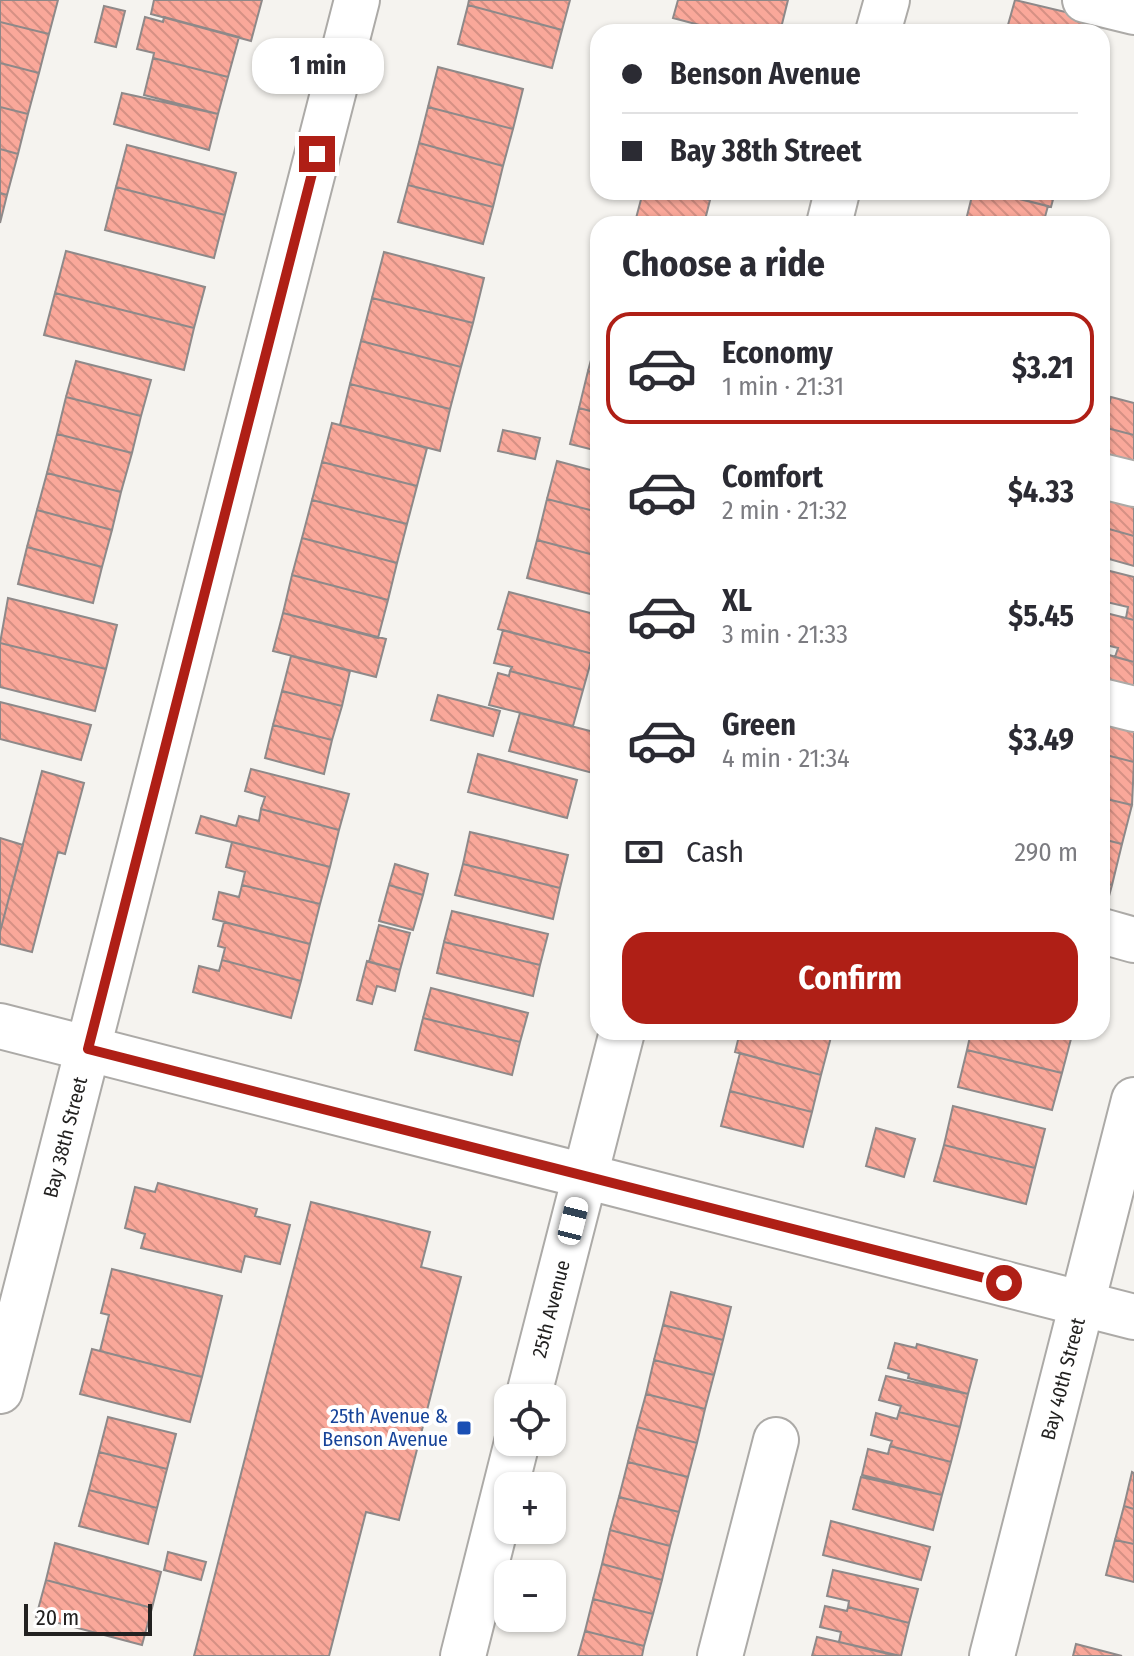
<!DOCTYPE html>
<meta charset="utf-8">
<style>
body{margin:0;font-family:"Fira Sans Condensed",sans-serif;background:#f7f7f7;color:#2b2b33;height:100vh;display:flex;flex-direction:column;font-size:30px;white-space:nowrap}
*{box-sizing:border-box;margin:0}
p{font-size:26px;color:#7c7c81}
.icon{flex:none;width:44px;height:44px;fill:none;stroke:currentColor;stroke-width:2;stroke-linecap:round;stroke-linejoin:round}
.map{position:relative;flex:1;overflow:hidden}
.details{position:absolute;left:590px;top:216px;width:520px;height:824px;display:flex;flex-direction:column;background:#fff;border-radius:24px;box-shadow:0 2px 6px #0004}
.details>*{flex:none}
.hud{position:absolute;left:590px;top:24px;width:520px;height:176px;border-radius:24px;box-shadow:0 2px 6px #0004;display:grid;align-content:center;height:176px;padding:0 32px;background:#fff}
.controls{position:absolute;left:494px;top:1384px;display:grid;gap:16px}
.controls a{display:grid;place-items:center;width:72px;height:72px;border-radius:16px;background:#fff;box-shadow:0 2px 6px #0004;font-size:40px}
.scale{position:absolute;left:24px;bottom:20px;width:128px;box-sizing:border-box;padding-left:8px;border:4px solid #222120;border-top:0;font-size:22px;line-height:28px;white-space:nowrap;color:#222120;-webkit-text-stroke:6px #fff;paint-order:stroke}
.end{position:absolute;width:36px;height:36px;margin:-18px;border:10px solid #af1f16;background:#fff;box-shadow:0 0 0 4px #fff}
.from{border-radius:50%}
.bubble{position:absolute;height:56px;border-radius:24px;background:#fff;box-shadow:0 2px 6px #0004;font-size:26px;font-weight:700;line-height:56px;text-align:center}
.car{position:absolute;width:24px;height:48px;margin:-24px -12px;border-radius:10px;box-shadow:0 0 6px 2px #0007;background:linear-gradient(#fff 24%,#345 0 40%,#fff 0 76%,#345 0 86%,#fff 0)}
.hud b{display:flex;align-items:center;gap:28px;height:76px;font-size:30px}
.hud b+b{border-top:2px solid #e1e1e2}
.hud i{width:20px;height:20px;background:#2b2b33}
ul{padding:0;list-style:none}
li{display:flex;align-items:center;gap:24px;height:112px;margin:0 16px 12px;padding:0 16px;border:4px solid transparent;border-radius:24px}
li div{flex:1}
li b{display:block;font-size:30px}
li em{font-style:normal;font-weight:700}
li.current{border-color:#af1f16}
li>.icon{width:72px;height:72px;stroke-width:1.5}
h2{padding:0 32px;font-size:36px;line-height:96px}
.pay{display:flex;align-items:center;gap:20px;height:88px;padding:0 32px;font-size:30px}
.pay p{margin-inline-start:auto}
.cta{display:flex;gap:16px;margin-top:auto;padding:16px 32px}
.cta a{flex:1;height:92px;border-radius:24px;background:#af1f16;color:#fff;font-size:32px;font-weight:700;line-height:92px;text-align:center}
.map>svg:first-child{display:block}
.building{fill:url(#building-back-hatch);stroke:#8e8989;stroke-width:2}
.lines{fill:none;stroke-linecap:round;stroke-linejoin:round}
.minor-casing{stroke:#acaaa7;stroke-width:48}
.minor{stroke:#fff;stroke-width:44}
.route{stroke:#af1f16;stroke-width:10}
.transit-dot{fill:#1a4fb4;stroke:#fff;stroke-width:3}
.labels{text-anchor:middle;stroke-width:8;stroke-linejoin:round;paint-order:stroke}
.street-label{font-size:20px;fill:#222120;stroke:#fff}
.transit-label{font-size:20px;fill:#164399;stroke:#fff;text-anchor:end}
</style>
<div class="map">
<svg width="1134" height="1656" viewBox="0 0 1134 1656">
<defs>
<pattern id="building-back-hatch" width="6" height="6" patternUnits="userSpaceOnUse" patternTransform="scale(2)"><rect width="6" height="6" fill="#faa89a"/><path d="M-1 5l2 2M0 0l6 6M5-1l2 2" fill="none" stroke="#d69084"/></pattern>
</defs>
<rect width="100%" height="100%" fill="#f5f3ef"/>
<path class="building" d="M0,0H58L49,34L0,22Z
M154,0H262L251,41L151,14Z
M469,0H570L562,30L468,5Z
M678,0H788L780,32H726L673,18Z
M1015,0L1099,20L1096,32H1006Z
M468,5L562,30L552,68L458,44Z
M104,6L125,11L116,47L95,42Z
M145,17L163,22L164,17L239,37L228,77L153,58L154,53L137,49Z
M0,22L49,34L39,73L0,63Z
M153,58L228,77L218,114L144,95Z
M0,63L39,73L28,114L0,107Z
M438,67L523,89L513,129L428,107Z
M122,93L218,114L209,150L114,124Z
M0,107L28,114L18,154L0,149Z
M428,107L513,129L503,166L419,143Z
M419,143L503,166L493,207L408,185Z
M127,145L236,173L225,215L116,187Z
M0,149L18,154L7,195L0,193Z
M408,185L493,207L483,244L398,222Z
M116,187L225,215L214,258L105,230Z
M643,192H676L710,200L704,224L635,222Z
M676,192H712L710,200Z
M973,192H991L1048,206L1043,224H965Z
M991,192H1055L1051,207Z
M0,193L7,195L0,223Z
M66,251L205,287L194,328L55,293Z
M384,252L484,278L473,323L372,298Z
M55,293L194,328L184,370L44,335Z
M372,298L473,323L461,367L361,341Z
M598,334V374L588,371Z
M361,341L461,367L450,409L350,384Z
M76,361L151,380L141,416L66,397Z
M588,371L598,374V413L579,408Z
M350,384L450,409L440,451L340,425Z
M66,397L141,416L132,453L57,434Z
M1111,397L1134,403V435L1103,427Z
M579,408L598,413V451L570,444Z
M332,423L427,448L417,486L322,462Z
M1103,427L1134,435V474L1102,466Z
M503,430L540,438L535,459L498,451Z
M57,434L132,453L121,492L47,473Z
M557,461L598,472V512L547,499Z
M322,462L417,486L407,524L312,500Z
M47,473L121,492L112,530L37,510Z
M1102,486L1134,495V536L1102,527Z
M547,499L598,512V556L537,540Z
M312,500L407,524L397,563L302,538Z
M37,510L112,530L102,567L27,547Z
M1102,527L1134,536V566L1102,557Z
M302,538L397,563L388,600L292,575Z
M537,540L598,556V596L527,578Z
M27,547L102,567L93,603L18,584Z
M1102,569L1134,577V620L1126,618L1128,607L1102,601Z
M292,575L388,600L378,638L283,613Z
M509,592L598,615L593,654L498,629Z
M8,598L117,625L106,669L0,643Z
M1102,612L1134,620V662L1115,657L1118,648L1102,644Z
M283,613L386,639L376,677L273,651Z
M503,630L593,654L583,690L510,671L512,667L494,663Z
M0,643L106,669L95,711L0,687Z
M1102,653L1134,662V701L1102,693Z
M291,656L350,671L342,706L282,691Z
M510,671L583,690L573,726L489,705L498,673L509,676Z
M282,691L342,706L332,740L273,725Z
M438,695L500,711L493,736L431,720Z
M0,702L91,725L81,760L0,739Z
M520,713L598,733L593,773L509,751Z
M1102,717L1134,725V762L1102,754Z
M273,725L332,740L324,774L265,758Z
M478,754L577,780L567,818L468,792Z
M1102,754L1134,762L1132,805L1102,798Z
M251,769L349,794L339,830L261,809L265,797L245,791Z
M42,771L84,783L65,854L58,852L32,952L0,944V932Z
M1102,798L1132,805L1122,844L1102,839Z
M261,809L339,830L330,867L196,833L201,816L236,826L239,816L259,821Z
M470,832L568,855L560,888L463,864Z
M0,838L23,845L0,932Z
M1102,839L1122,844L1112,885L1102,883Z
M232,842L330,867L320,904L242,885L245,872L226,867Z
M395,864L428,874L423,895L389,885Z
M463,864L560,888L553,919L455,895Z
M1102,883L1112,885L1102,922Z
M242,885L320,904L310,944L213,919L219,892L239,897Z
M389,885L423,895L413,930L379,921Z
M452,911L548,934L540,965L444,942Z
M224,922L310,944L301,981L222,960L225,948L218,946Z
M379,925L410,933L400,970L369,962Z
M444,942L540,965L533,996L437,973Z
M222,960L301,981L291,1018L193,992L199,966L219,971Z
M367,961L400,970L395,991L377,986L372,1004L357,1000Z
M431,988L528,1013L520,1042L423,1018Z
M423,1018L520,1042L512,1075L415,1050Z
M740,1032H810L831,1037L821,1075L735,1052Z
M810,1032H833L831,1037Z
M971,1032H1060L1072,1035L1062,1073L967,1050Z
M967,1050L1062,1073L1052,1110L958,1087Z
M740,1053L821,1075L812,1112L730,1091Z
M730,1091L812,1112L803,1147L721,1126Z
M953,1106L1045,1129L1035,1168L944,1145Z
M876,1128L915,1139L904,1177L866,1166Z
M944,1145L1035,1168L1026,1204L934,1181Z
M158,1183L257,1209L255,1216L290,1225L280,1264L245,1256L241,1272L141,1248L145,1234L125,1228L135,1187L155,1192Z
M311,1202L430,1232L421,1267L461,1277L399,1520L366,1512L329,1656H194Z
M112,1269L222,1296L202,1377L100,1351L109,1315L101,1313Z
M671,1292L731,1307L723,1340L663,1325Z
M663,1325L723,1340L714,1375L654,1360Z
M895,1343L916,1348L917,1344L977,1360L968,1394L908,1378L909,1374L888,1368Z
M92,1349L202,1377L190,1422L80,1394Z
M654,1360L714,1375L705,1409L646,1394Z
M886,1376L968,1394L960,1427L899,1412L901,1406L879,1400Z
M646,1394L705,1409L697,1443L637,1427Z
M899,1412L960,1427L951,1462L890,1446L892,1441L871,1435L876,1413L897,1419Z
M108,1417L176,1434L167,1469L99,1452Z
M637,1427L697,1443L688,1477L628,1462Z
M890,1446L951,1462L942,1495L862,1475L868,1449L888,1454Z
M99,1452L167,1469L157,1508L89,1490Z
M628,1462L688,1477L679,1512L619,1497Z
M1132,1472L1134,1473V1509L1124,1506Z
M861,1477L942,1495L933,1530L853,1509Z
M89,1490L157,1508L148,1544L79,1526Z
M619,1497L679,1512L670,1546L610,1530Z
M1124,1506L1134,1509V1544L1115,1540Z
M831,1521L930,1547L921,1580L823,1555Z
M610,1530L670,1546L662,1580L602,1564Z
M1115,1540L1134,1544V1582L1106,1575Z
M55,1543L161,1572L152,1608L46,1580Z
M168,1552L206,1562L201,1580L164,1570Z
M602,1564L662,1580L653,1614L593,1599Z
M833,1570L918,1589L909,1623L848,1607L849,1601L827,1596Z
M46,1580L152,1608L142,1645L36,1617Z
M593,1599L653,1614L644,1646L585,1631Z
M825,1606L847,1611L848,1607L909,1623L901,1656L839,1642L841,1632L820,1627Z
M585,1631L644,1646L642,1656H578Z
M817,1637L839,1642L897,1656H812Z
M1076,1644L1122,1656H1073Z"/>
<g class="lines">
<g class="minor-casing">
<g id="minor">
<path d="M1085,0L1134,12"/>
<path d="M878,32L887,0"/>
<path d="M829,224L837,192"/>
<path d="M1102,476L1134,484"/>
<path d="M1102,701L1134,709"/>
<path d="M1102,931L1134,940"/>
<path d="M0,1026L1134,1317"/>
<path id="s1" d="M0,1391L357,0"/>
<path id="s2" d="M528,1398L622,1032"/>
<path d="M463,1656L517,1442"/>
<path d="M720,1656L776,1440"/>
<path id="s3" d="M992,1656L1134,1100"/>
</g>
</g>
<use href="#minor" class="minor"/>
</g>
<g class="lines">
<path class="route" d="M317,154L88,1049L1004,1283"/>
</g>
<rect class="transit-dot" x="456" y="1420" width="16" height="16" rx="4"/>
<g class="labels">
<g class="street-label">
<text dy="7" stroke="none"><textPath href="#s1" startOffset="262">Bay 38th Street</textPath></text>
<text dy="7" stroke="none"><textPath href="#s2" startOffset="92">25th Avenue</textPath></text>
<text dy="7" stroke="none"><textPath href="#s3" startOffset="286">Bay 40th Street</textPath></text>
</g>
<g class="transit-label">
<text x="448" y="1423">25th Avenue &amp;<tspan x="448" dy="23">Benson Avenue</tspan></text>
</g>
</g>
</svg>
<div class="controls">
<a><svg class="icon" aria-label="locate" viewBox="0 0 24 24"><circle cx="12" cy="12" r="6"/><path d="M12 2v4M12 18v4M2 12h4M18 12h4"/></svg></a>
<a>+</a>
<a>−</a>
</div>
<div class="scale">20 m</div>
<i class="end from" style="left:1004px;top:1283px"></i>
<i class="end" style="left:317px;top:154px"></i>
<div class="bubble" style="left:252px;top:38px;width:132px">1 min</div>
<i class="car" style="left:573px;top:1221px;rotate:14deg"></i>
<div class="hud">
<b><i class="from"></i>Benson Avenue</b>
<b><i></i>Bay 38th Street</b>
</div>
<section class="details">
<h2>Choose a ride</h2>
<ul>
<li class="current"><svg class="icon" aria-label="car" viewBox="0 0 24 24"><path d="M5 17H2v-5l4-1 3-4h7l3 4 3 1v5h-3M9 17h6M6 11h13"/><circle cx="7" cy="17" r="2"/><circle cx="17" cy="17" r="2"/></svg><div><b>Economy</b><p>1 min · 21:31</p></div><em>$3.21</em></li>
<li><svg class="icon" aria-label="car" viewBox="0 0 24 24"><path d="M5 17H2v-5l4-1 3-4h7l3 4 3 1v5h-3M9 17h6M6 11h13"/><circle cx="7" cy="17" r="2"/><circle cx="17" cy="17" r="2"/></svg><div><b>Comfort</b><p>2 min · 21:32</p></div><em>$4.33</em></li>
<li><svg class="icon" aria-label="car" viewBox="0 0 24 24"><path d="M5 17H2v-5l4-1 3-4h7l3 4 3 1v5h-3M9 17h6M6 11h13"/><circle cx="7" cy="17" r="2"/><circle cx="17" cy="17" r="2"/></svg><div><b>XL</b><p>3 min · 21:33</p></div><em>$5.45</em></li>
<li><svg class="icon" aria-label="car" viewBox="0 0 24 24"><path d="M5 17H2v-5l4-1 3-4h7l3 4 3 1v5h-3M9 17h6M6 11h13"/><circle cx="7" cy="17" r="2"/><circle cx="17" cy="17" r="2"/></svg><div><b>Green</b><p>4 min · 21:34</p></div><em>$3.49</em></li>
</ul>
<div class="pay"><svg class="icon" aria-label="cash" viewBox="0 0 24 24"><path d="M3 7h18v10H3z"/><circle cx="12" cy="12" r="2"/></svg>Cash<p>290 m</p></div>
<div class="cta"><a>Confirm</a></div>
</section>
</div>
